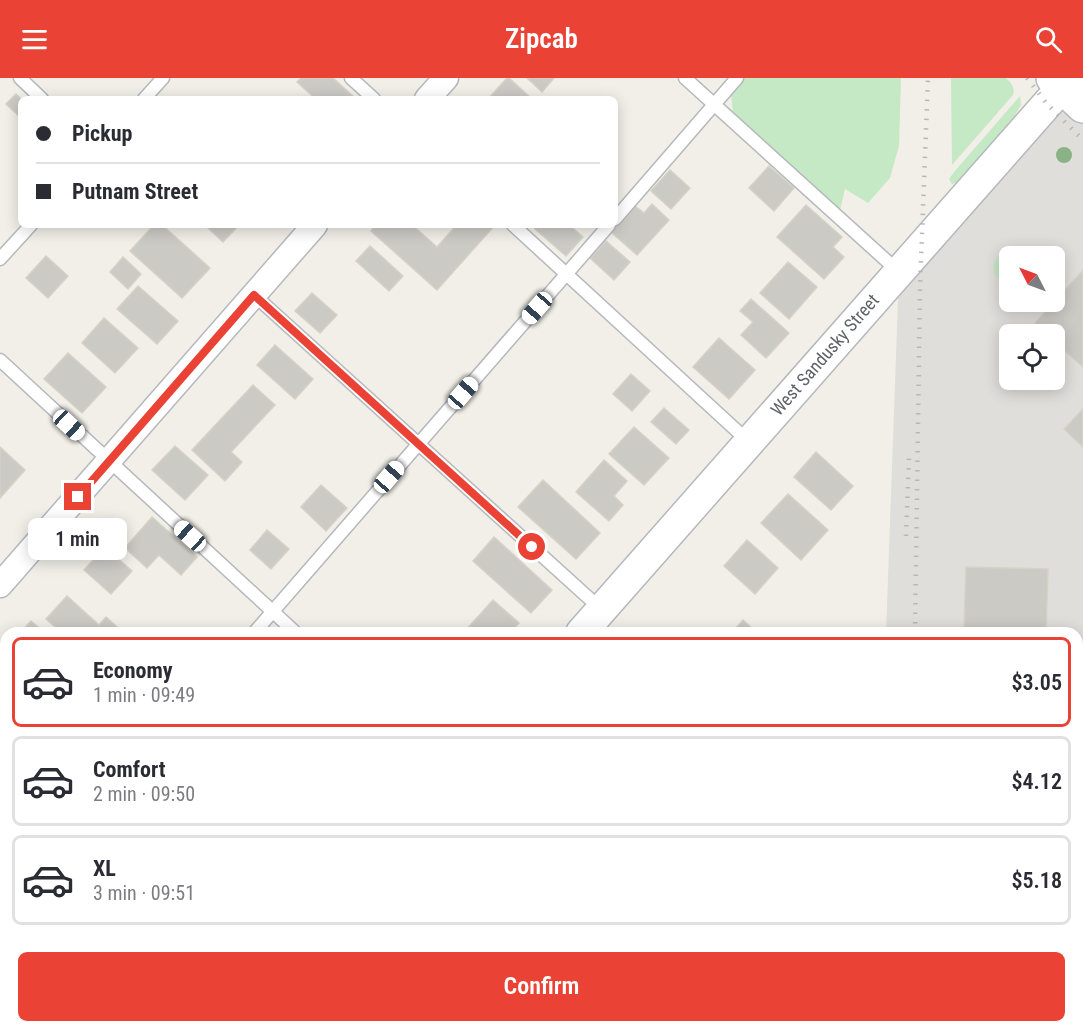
<!DOCTYPE html>
<meta charset="utf-8">
<style>
body{margin:0;font-family:"Roboto Condensed",sans-serif;background:#f2f2f3;color:#2b2b33;height:100vh;display:flex;flex-direction:column;font-size:22px;white-space:nowrap}
*{box-sizing:border-box;margin:0}
p{font-size:20px;color:#7c7c81}
.icon{flex:none;width:33px;height:33px;fill:none;stroke:currentColor;stroke-width:2;stroke-linecap:round;stroke-linejoin:round}
.map{position:relative;flex:1;overflow:hidden}
.panel{position:absolute;left:0px;top:549px;width:1083px;height:406px;display:flex;flex-direction:column;background:#fff;border-radius:18px 18px 0 0;box-shadow:0 3px 15px #0003}
.panel>*{flex:none}
.top-card{position:absolute;left:18px;top:18px;width:600px;height:132px;border-radius:9px;box-shadow:0 3px 15px #0003;display:grid;align-content:center;height:132px;padding:0 18px;background:#fff}
.needle{width:39px;rotate:312deg}
.fabs{position:absolute;left:999px;top:168px;display:grid;gap:12px}
.fabs a{display:grid;place-items:center;width:66px;height:66px;border-radius:9px;background:#fff;box-shadow:0 3px 15px #0003;font-size:30px}
.end{position:absolute;width:27px;height:27px;margin:-14px;border:8px solid #ea4335;background:#fff;box-shadow:0 0 0 3px #fff}
.from{border-radius:50%}
.bubble{position:absolute;height:42px;border-radius:9px;background:#fff;box-shadow:0 3px 15px #0003;font-size:20px;font-weight:600;line-height:42px;text-align:center}
.car{position:absolute;width:18px;height:36px;margin:-18px -9px;border-radius:8px;box-shadow:0 0 4px 2px #0007;background:linear-gradient(#fff 24%,#345 0 40%,#fff 0 76%,#345 0 86%,#fff 0)}
.top-card b{display:flex;align-items:center;gap:21px;height:57px;font-size:22px}
.top-card b+b{border-top:2px solid #e1e1e2}
.top-card i{width:15px;height:15px;background:#2b2b33}
ul{padding:10px 0 0;list-style:none}
li{display:flex;align-items:center;gap:18px;height:90px;margin:0 12px 9px;padding:0 6px;border:3px solid #e1e1e2;border-radius:9px}
li div{flex:1}
li b{display:block;font-size:22px}
li em{font-style:normal;font-weight:600}
li.current{border-color:#ea4335}
li>.icon{width:54px;height:54px;stroke-width:1.5}
.button{display:flex;gap:12px;margin-top:auto;padding:12px 18px}
.button a{flex:1;height:69px;border-radius:9px;background:#ea4335;color:#fff;font-size:24px;font-weight:600;line-height:69px;text-align:center}
header{display:flex;justify-content:space-between;align-items:center;height:78px;padding:0 18px;background:#ea4335;color:#fff;font-size:27px;font-weight:600}
.map>svg:first-child{display:block}
.industrial{fill:#e0deda;fill-rule:evenodd}
.green{fill:#c5e8c5}
.building{fill:#cccac5;stroke:#d6d1c6;stroke-width:1.5}
.lines{fill:none;stroke-linecap:round;stroke-linejoin:round}
.service-casing{stroke:#b5b8bc;stroke-width:15}
.minor-casing{stroke:#b5b8bc;stroke-width:27}
.tertiary-casing{stroke:#b5b8bc;stroke-width:33}
.secondary-casing{stroke:#b6babf;stroke-width:36}
.service{stroke:#fff;stroke-width:12}
.minor{stroke:#fff;stroke-width:24}
.tertiary{stroke:#fff;stroke-width:30}
.secondary{stroke:#fff;stroke-width:33}
.rail{stroke:#b6b7b8;stroke-width:4.5;stroke-dasharray:1.5 8;stroke-linecap:butt}
.tree{fill:#89b387}
.route{stroke:#ea4335;stroke-width:8}
.labels{text-anchor:middle;stroke-width:4.5;stroke-linejoin:round;paint-order:stroke}
.street-label{font-size:18px;fill:#5f6368;stroke:#fff}
</style>
<header><svg class="icon" aria-label="menu" viewBox="0 0 24 24"><path d="M4 6h16M4 12h16M4 18h16"/></svg>Zipcab<svg class="icon" aria-label="search" viewBox="0 0 24 24"><circle cx="10" cy="10" r="6"/><path d="M15 15l6 6"/></svg></header>
<div class="map">
<svg width="1083" height="955" viewBox="0 0 1083 955">
<rect width="100%" height="100%" fill="#f1efe8"/>
<path class="industrial" d="M1062,8L1083,28V955H871V950H1077V555H886L899,194ZM1010,178H1054V224H1010ZM1010,256H1054V302H1010Z"/>
<path class="green" d="M744,0H901L899,68L890,100L868,125L845,111L840,132L733,35L731,16Z
M951,0H1006C1012,6 1015,9 1013,17L952,87Z
M1020,18L1021,27L1015,37L961,103L952,106L949,101L954,94Z
M1006,173L1017,175L1021,178H1010L1009,205C999,204 994,198 993,188L998,178Z"/>
<path class="building" d="M301,0H333L355,20L316,21L297,4Z
M507,0H509L532,21H488Z
M527,0H554L542,14Z
M16,16L21,21V40L6,26Z
M769,88L794,110L774,133L749,110Z
M670,92L690,110L671,131L651,113Z
M652,126L669,142L637,177L611,154L635,128L644,135Z
M806,127L842,159L833,169L844,179L824,201L777,159Z
M154,147H162L210,190L182,220L130,173Z
M205,147H239L223,164Z
M376,147H412L437,169L454,150L450,147H495L437,212L371,153Z
M538,147H569L583,159L566,178L535,151Z
M606,163L630,184L614,202L590,180Z
M370,168L403,198L389,213L356,183Z
M46,178L68,198L48,220L26,200Z
M123,179L141,196L128,211L110,194Z
M788,184L817,209L789,241L760,215Z
M1083,192V289L1054,263V256H1048L1035,245Z
M138,208L178,243L157,266L117,231Z
M312,215L337,237L320,255L295,233Z
M751,221L789,255L766,280L741,257L753,244L740,233Z
M104,240L138,270L115,295L82,265Z
M719,260L755,292L729,321L693,289Z
M275,267L313,301L295,321L257,287Z
M68,275L106,309L82,335L44,301Z
M631,296L650,313L632,333L613,316Z
M253,307L275,327L231,374L242,384L225,403L192,372Z
M664,330L689,352L676,366L651,344Z
M1083,331V369L1064,351Z
M634,349L669,380L644,407L609,376Z
M175,368L208,397L185,422L152,392Z
M0,369L25,392L0,420Z
M816,374L853,408L831,432L794,399Z
M604,382L627,403L614,418L623,427L609,443L576,414Z
M543,402L600,455L576,481L518,429Z
M321,407L347,430L326,453L301,429Z
M788,416L828,452L801,482L761,445Z
M152,439L197,479L181,497L159,477L147,490L125,470Z
M267,452L289,471L271,491L250,472Z
M494,459L552,512L531,535L473,483Z
M747,462L778,490L755,516L724,488Z
M105,469L132,493L111,516L84,492Z
M966,489L1048,491L1046,555H964Z
M67,518L99,547L106,539L124,555H62L46,541Z
M493,522L519,545L510,555H470L466,552Z
M743,542L757,555H732Z
M31,543L45,555H20Z
M0,665L6,670V697L1,702L0,701Z
M1077,847L1083,853V955H1068L1062,950H1077Z
M5,872L6,921L0,927V878Z
M131,950H156L162,955H126Z"/>
<g class="lines">
<g class="service-casing">
<path id="service" d="M20,0L42,21
M351,0L374,21
M685,0L899,194
M144,21L163,0
M615,141L737,0
M513,147L748,363
M0,181L31,147
M254,217L602,532
M0,282L296,555
M254,555L609,147
M0,838L6,832"/>
</g>
<g class="minor-casing">
<path id="minor" d="M427,21L446,0
M0,507L315,147
M0,617L6,623
M1077,751L1083,745
M771,951L804,955
M878,955L892,950"/>
</g>
<g class="tertiary-casing">
<path id="tertiary" d="M581,555L1070,0
M230,955L235,950"/>
</g>
<g class="secondary-casing">
<path id="secondary" d="M1053,0L1083,28"/>
</g>
<use href="#service" class="service"/>
<use href="#minor" class="minor"/>
<use href="#tertiary" class="tertiary"/>
<use href="#secondary" class="secondary"/>
<path class="rail" d="M1027,0L1047,26L1083,62
M906,458L909,380
M915,555L920,209L928,0
M895,955V950"/>
</g>
<circle class="tree" cx="1064" cy="77" r="8"/>
<g class="lines">
<path class="route" d="M78,419L254,217L532,469"/>
</g>
<g class="labels">
<g class="street-label">
<text transform="translate(825 277) rotate(-49)" y="6">West Sandusky Street</text>
</g>
</g>
</svg>
<div class="fabs">
<a><svg class="needle" viewBox="-14 -14 28 28"><path d="M0-13l5 13h-10z" fill="#e53935"/><path d="M0 13l5-13h-10z" fill="#7c7c81"/></svg></a>
<a><svg class="icon" aria-label="locate" viewBox="0 0 24 24"><circle cx="12" cy="12" r="6"/><path d="M12 2v4M12 18v4M2 12h4M18 12h4"/></svg></a>
</div>
<i class="end from" style="left:532px;top:469px"></i>
<i class="end" style="left:78px;top:419px"></i>
<div class="bubble" style="left:28px;top:440px;width:99px">1 min</div>
<i class="car" style="left:537px;top:230px;rotate:221deg"></i>
<i class="car" style="left:463px;top:315px;rotate:41deg"></i>
<i class="car" style="left:69px;top:347px;rotate:133deg"></i>
<i class="car" style="left:389px;top:399px;rotate:41deg"></i>
<i class="car" style="left:190px;top:458px;rotate:312deg"></i>
<div class="top-card">
<b><i class="from"></i>Pickup</b>
<b><i></i>Putnam Street</b>
</div>
<section class="panel">
<ul>
<li class="current"><svg class="icon" aria-label="car" viewBox="0 0 24 24"><path d="M5 17H2v-5l4-1 3-4h7l3 4 3 1v5h-3M9 17h6M6 11h13"/><circle cx="7" cy="17" r="2"/><circle cx="17" cy="17" r="2"/></svg><div><b>Economy</b><p>1 min · 09:49</p></div><em>$3.05</em></li>
<li><svg class="icon" aria-label="car" viewBox="0 0 24 24"><path d="M5 17H2v-5l4-1 3-4h7l3 4 3 1v5h-3M9 17h6M6 11h13"/><circle cx="7" cy="17" r="2"/><circle cx="17" cy="17" r="2"/></svg><div><b>Comfort</b><p>2 min · 09:50</p></div><em>$4.12</em></li>
<li><svg class="icon" aria-label="car" viewBox="0 0 24 24"><path d="M5 17H2v-5l4-1 3-4h7l3 4 3 1v5h-3M9 17h6M6 11h13"/><circle cx="7" cy="17" r="2"/><circle cx="17" cy="17" r="2"/></svg><div><b>XL</b><p>3 min · 09:51</p></div><em>$5.18</em></li>
</ul>
<div class="button"><a>Confirm</a></div>
</section>
</div>
